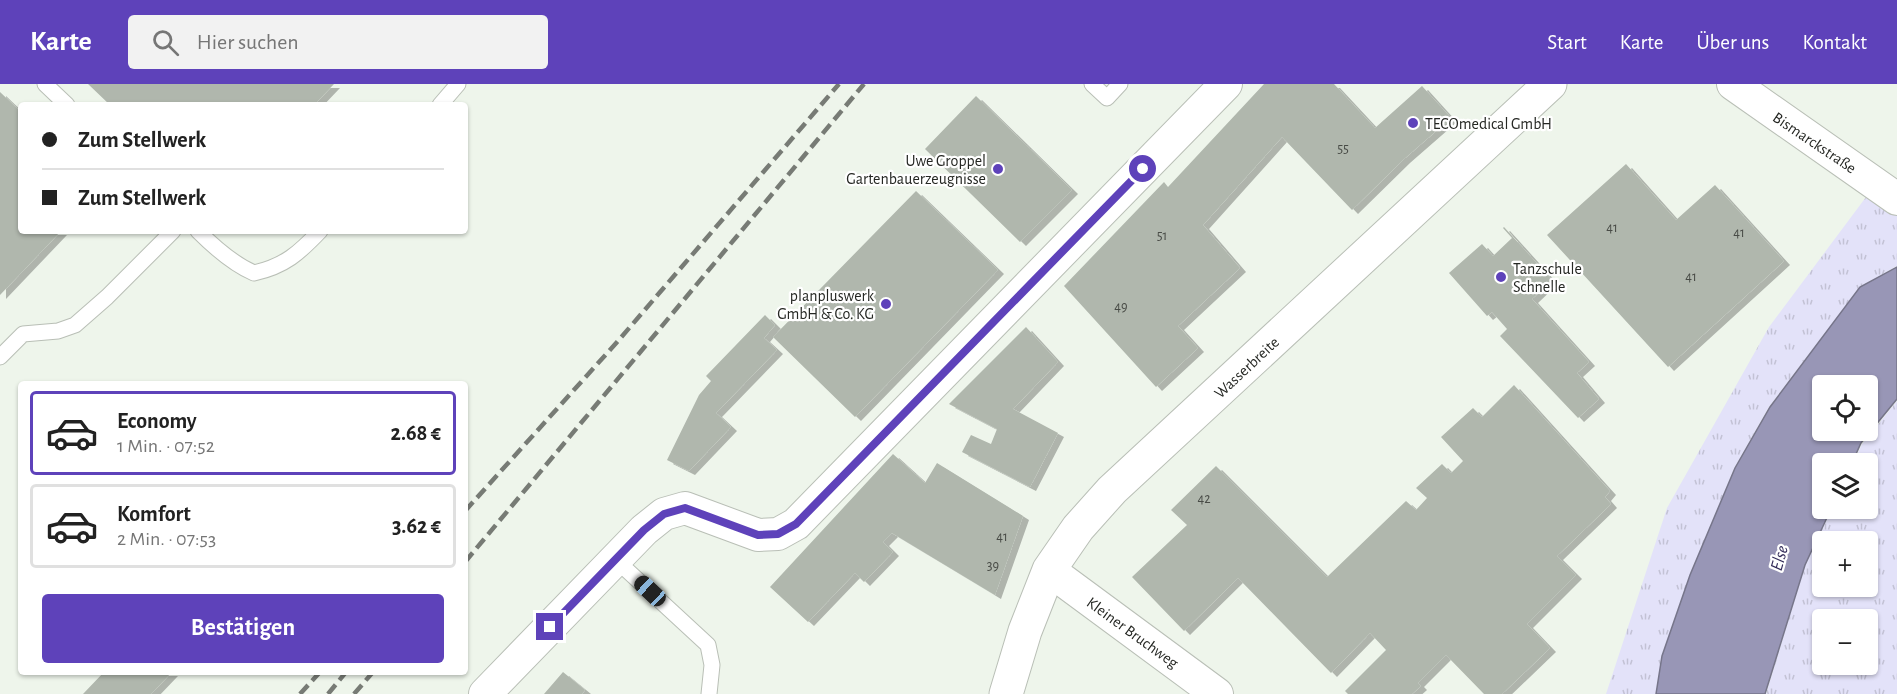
<!DOCTYPE html>
<html lang="de">
<meta charset="utf-8">
<style>
body{margin:0;font-family:"Alegreya Sans",sans-serif;background:#f2f2f2;color:#222;height:100vh;display:flex;flex-direction:column;font-size:22px;white-space:nowrap}
*{box-sizing:border-box;margin:0}
p{font-size:20px;color:#767676}
.icon{flex:none;width:33px;height:33px;fill:none;stroke:currentColor;stroke-width:2;stroke-linecap:round;stroke-linejoin:round}
.map{position:relative;flex:1;overflow:hidden}
.details{position:absolute;left:18px;top:297px;width:450px;height:294px;display:flex;flex-direction:column;background:#fff;border-radius:6px;box-shadow:0 2px 4px #0004}
.details>*{flex:none}
.guide{position:absolute;left:18px;top:18px;width:450px;height:132px;border-radius:6px;box-shadow:0 2px 4px #0004;display:grid;align-content:center;height:132px;padding:0 24px;background:#fff}
.fabs{position:absolute;left:1812px;top:291px;display:grid;gap:12px}
.fabs a{display:grid;place-items:center;width:66px;height:66px;border-radius:6px;background:#fff;box-shadow:0 2px 4px #0004;font-size:30px}
.end{position:absolute;width:27px;height:27px;margin:-14px;border:8px solid #5e42ba;background:#fff;box-shadow:0 0 0 3px #fff}
.from{border-radius:50%}
.car{position:absolute;width:18px;height:36px;margin:-18px -9px;border-radius:8px;box-shadow:0 0 4px 2px #0007;background:linear-gradient(#222 24%,#8ab4d8 0 40%,#222 0 76%,#8ab4d8 0 86%,#222 0)}
.guide b{display:flex;align-items:center;gap:21px;height:57px;font-size:22px}
.guide b+b{border-top:2px solid #e0e0e0}
.guide i{width:15px;height:15px;background:#222}
ul{padding:10px 0 0;list-style:none}
li{display:flex;align-items:center;gap:18px;height:84px;margin:0 12px 9px;padding:0 12px;border:3px solid #e0e0e0;border-radius:6px}
li div{flex:1}
li b{display:block;font-size:22px}
li em{font-style:normal;font-weight:700}
li.current{border-color:#5e42ba}
li>.icon{width:54px;height:54px;stroke-width:1.5}
.cta{display:flex;gap:12px;margin-top:auto;padding:12px 24px}
.cta a{flex:1;height:69px;border-radius:6px;background:#5e42ba;color:#fff;font-size:24px;font-weight:700;line-height:69px;text-align:center}
header{display:flex;align-items:center;gap:36px;box-sizing:border-box;height:84px;padding:0 30px;background:#5e42ba;color:#fff}
header strong{font-size:28px}
nav{display:flex;gap:33px;margin-inline-start:auto;font-size:21px}
.search{width:420px;height:54px;background:#f2f2f2;display:flex;align-items:center;gap:15px;box-sizing:border-box;padding:0 21px;border-radius:6px;color:#767676;font-size:22px}
.map>svg:first-child{display:block}
.grass{fill:url(#grass-tufts);fill-rule:evenodd}
.water{fill:#9896b6;stroke:#76758a;stroke-width:1.5;fill-rule:evenodd}
.building{fill:#b0b7ad;filter:url(#shadow)}
.lines{fill:none;stroke-linecap:round;stroke-linejoin:round}
.service-casing{stroke:#b9bfb6;stroke-width:17}
.minor-casing{stroke:#b9bfb6;stroke-width:34}
.secondary-casing{stroke:#b9bfb6;stroke-width:35}
.service{stroke:#fff;stroke-width:15}
.minor{stroke:#fff;stroke-width:32}
.secondary{stroke:#fff;stroke-width:33}
.rail{stroke:#777b75;stroke-width:4.5;stroke-dasharray:12 6;stroke-linecap:butt}
.route{stroke:#5e42ba;stroke-width:8}
.poi-dot{fill:#5e42ba;stroke:#fff;stroke-width:2}
.labels{text-anchor:middle;stroke-width:4.5;stroke-linejoin:round;paint-order:stroke}
.number-label{font-size:14px;fill:#484b46}
.poi-label{font-size:16px;fill:#252723;stroke:#fff;text-anchor:start}
.street-label{font-size:16px;fill:#252723;stroke:#fff}
.water-label{font-size:18px;font-style:italic;fill:#322b58;stroke:#fff}
</style>
<header>
<strong>Karte</strong>
<div class="search"><svg class="icon" aria-label="search" viewBox="0 0 24 24"><circle cx="10" cy="10" r="6"/><path d="M15 15l6 6"/></svg>Hier suchen</div>
<nav><a>Start</a><a>Karte</a><a>Über uns</a><a>Kontakt</a></nav>
</header>
<div class="map">
<svg width="1897" height="610" viewBox="0 0 1897 610">
<defs>
<pattern id="grass-tufts" width="24" height="20" patternUnits="userSpaceOnUse" patternTransform="scale(1.5)"><rect width="24" height="20" fill="#e3e2f9"/><path d="M3 7l-1-3M5 7V3M7 7l1-3M15 17l-1-3M17 17v-4M19 17l1-3" fill="none" stroke="#c3c2d5"/></pattern>
<filter id="shadow"><feDropShadow dx="6" dy="4" stdDeviation="0" flood-color="#0004"/></filter>
</defs>
<rect width="100%" height="100%" fill="#eef5eb"/>
<path class="grass" d="M1875,101L1897,118V182L1860,203L1769,323L1735,383L1690,491L1662,572L1656,610H1606L1667,424L1769,243Z
M1897,317V610H1766L1805,481L1832,425L1868,424V380L1853,379L1862,360ZM1822,458H1868V502H1822ZM1822,536H1868V580H1822Z"/>
<path class="water" d="M1897,183V315L1861,359L1852,379L1822,380V424L1831,425L1805,481L1765,610H1656L1662,572L1690,491L1735,384L1770,323L1860,203ZM1822,302H1868V346H1822Z"/>
<path class="building" d="M88,0H334L314,21H110Z
M1264,0H1334L1375,44L1422,2L1451,34L1404,75L1352,126L1282,53L1203,141L1240,184L1178,242L1198,264L1156,303L1064,202L1164,98L1168,103Z
M0,8L21,28V147H61L0,211Z
M976,12L1072,106L1020,158L925,65Z
M1626,80L1676,136L1715,101L1784,177L1668,283L1547,151Z
M916,107L998,186L855,333L773,253Z
M1504,143L1552,196L1532,215L1589,278L1577,289L1599,315L1578,334L1500,252L1507,245L1492,228L1487,232L1449,189L1482,160L1493,172L1512,154L1503,144Z
M765,231L775,241L764,254L777,266L716,329L731,343L689,387L667,376L699,311L711,297L706,292Z
M1026,243L1058,278L1013,325L1058,349L1030,403L962,368L971,351L991,360L997,345L949,320Z
M1514,301L1610,407L1605,413L1611,420L1557,472L1576,491L1527,540L1550,564L1502,610H1484L1446,571L1418,599L1421,602L1412,610H1348L1345,607L1386,566L1370,549L1331,589L1238,494L1184,547L1132,493L1187,441L1171,426L1216,382L1327,493L1406,417L1416,426L1427,414L1416,404L1442,380L1451,389L1463,377L1441,353L1473,324L1482,333Z
M893,370L925,399L937,379L1023,432L995,511L892,449L883,458L893,468L864,498L855,489L808,538L770,503Z
M104,588H172L151,610H83Z
M563,588L585,606L582,610H544Z"/>
<g class="lines">
<g class="service-casing">
<path id="service" d="M45,0L67,21
M1092,0L1107,14L1120,0
M440,21L458,0
M198,147C214,163 233,180 254,189C285,182 299,169 320,147
M0,273L23,250L58,247L75,241L107,213L173,147
M616,476L708,561L712,581L709,610"/>
</g>
<g class="minor-casing">
<path id="minor" d="M1733,0L1897,115
M1049,486L1217,610
M485,610L644,446L664,430L685,424L758,451L778,450L796,440L1226,0"/>
</g>
<g class="secondary-casing">
<path id="secondary" d="M1006,610L1025,547L1049,486L1078,444L1112,406L1550,0"/>
</g>
<use href="#service" class="service"/>
<use href="#minor" class="minor"/>
<use href="#secondary" class="secondary"/>
<path class="rail" d="M465,427L618,257L839,0
M465,478L864,0
M300,610L320,588
M328,610L346,588
M354,610L373,588"/>
</g>
<g class="lines">
<path class="route" d="M550,543L644,446L664,430L685,424L758,451L778,450L796,440L1143,85"/>
</g>
<g class="poi-dot">
<circle cx="1413" cy="39" r="6"/>
<circle cx="998" cy="85" r="6"/>
<circle cx="1501" cy="193" r="6"/>
<circle cx="886" cy="220" r="6"/>
</g>
<g class="labels">
<g class="number-label">
<text x="1343" y="69">55</text>
<text x="1612" y="148">41</text>
<text x="1739" y="153">41</text>
<text x="1162" y="156">51</text>
<text x="1691" y="197">41</text>
<text x="1121" y="227">49</text>
<text x="1204" y="419">42</text>
<text x="1002" y="457">41</text>
<text x="993" y="486">39</text>
</g>
<g class="poi-label">
<text x="1425" y="45">TECOmedical GmbH</text>
<text x="986" y="82" text-anchor="end">Uwe Groppel<tspan x="986" dy="18">Gartenbauerzeugnisse</tspan></text>
<text x="1513" y="190">Tanzschule<tspan x="1513" dy="18">Schnelle</tspan></text>
<text x="874" y="217" text-anchor="end">planpluswerk<tspan x="874" dy="18">GmbH &amp; Co. KG</tspan></text>
</g>
<g class="street-label">
<text transform="translate(1815 58) rotate(34)" y="6">Bismarckstraße</text>
<text transform="translate(1246 283) rotate(-43)" y="6">Wasserbreite</text>
<text transform="translate(1133 548) rotate(36)" y="6">Kleiner Bruchweg</text>
</g>
<g class="water-label">
<text transform="translate(1779 474) rotate(-74)" y="6">Else</text>
</g>
</g>
</svg>
<div class="fabs">
<a><svg class="icon" aria-label="locate" viewBox="0 0 24 24"><circle cx="12" cy="12" r="6"/><path d="M12 2v4M12 18v4M2 12h4M18 12h4"/></svg></a>
<a><svg class="icon" aria-label="layers" viewBox="0 0 24 24"><path d="M12 4l9 5-9 5-9-5zM3 14l9 5 9-5"/></svg></a>
<a>+</a>
<a>−</a>
</div>
<i class="end from" style="left:1143px;top:85px"></i>
<i class="end" style="left:550px;top:543px"></i>
<i class="car" style="left:650px;top:507px;rotate:313deg"></i>
<div class="guide">
<b><i class="from"></i>Zum Stellwerk</b>
<b><i></i>Zum Stellwerk</b>
</div>
<section class="details">
<ul>
<li class="current"><svg class="icon" aria-label="car" viewBox="0 0 24 24"><path d="M5 17H2v-5l4-1 3-4h7l3 4 3 1v5h-3M9 17h6M6 11h13"/><circle cx="7" cy="17" r="2"/><circle cx="17" cy="17" r="2"/></svg><div><b>Economy</b><p>1 Min. · 07:52</p></div><em>2.68 €</em></li>
<li><svg class="icon" aria-label="car" viewBox="0 0 24 24"><path d="M5 17H2v-5l4-1 3-4h7l3 4 3 1v5h-3M9 17h6M6 11h13"/><circle cx="7" cy="17" r="2"/><circle cx="17" cy="17" r="2"/></svg><div><b>Komfort</b><p>2 Min. · 07:53</p></div><em>3.62 €</em></li>
</ul>
<div class="cta"><a>Bestätigen</a></div>
</section>
</div>
